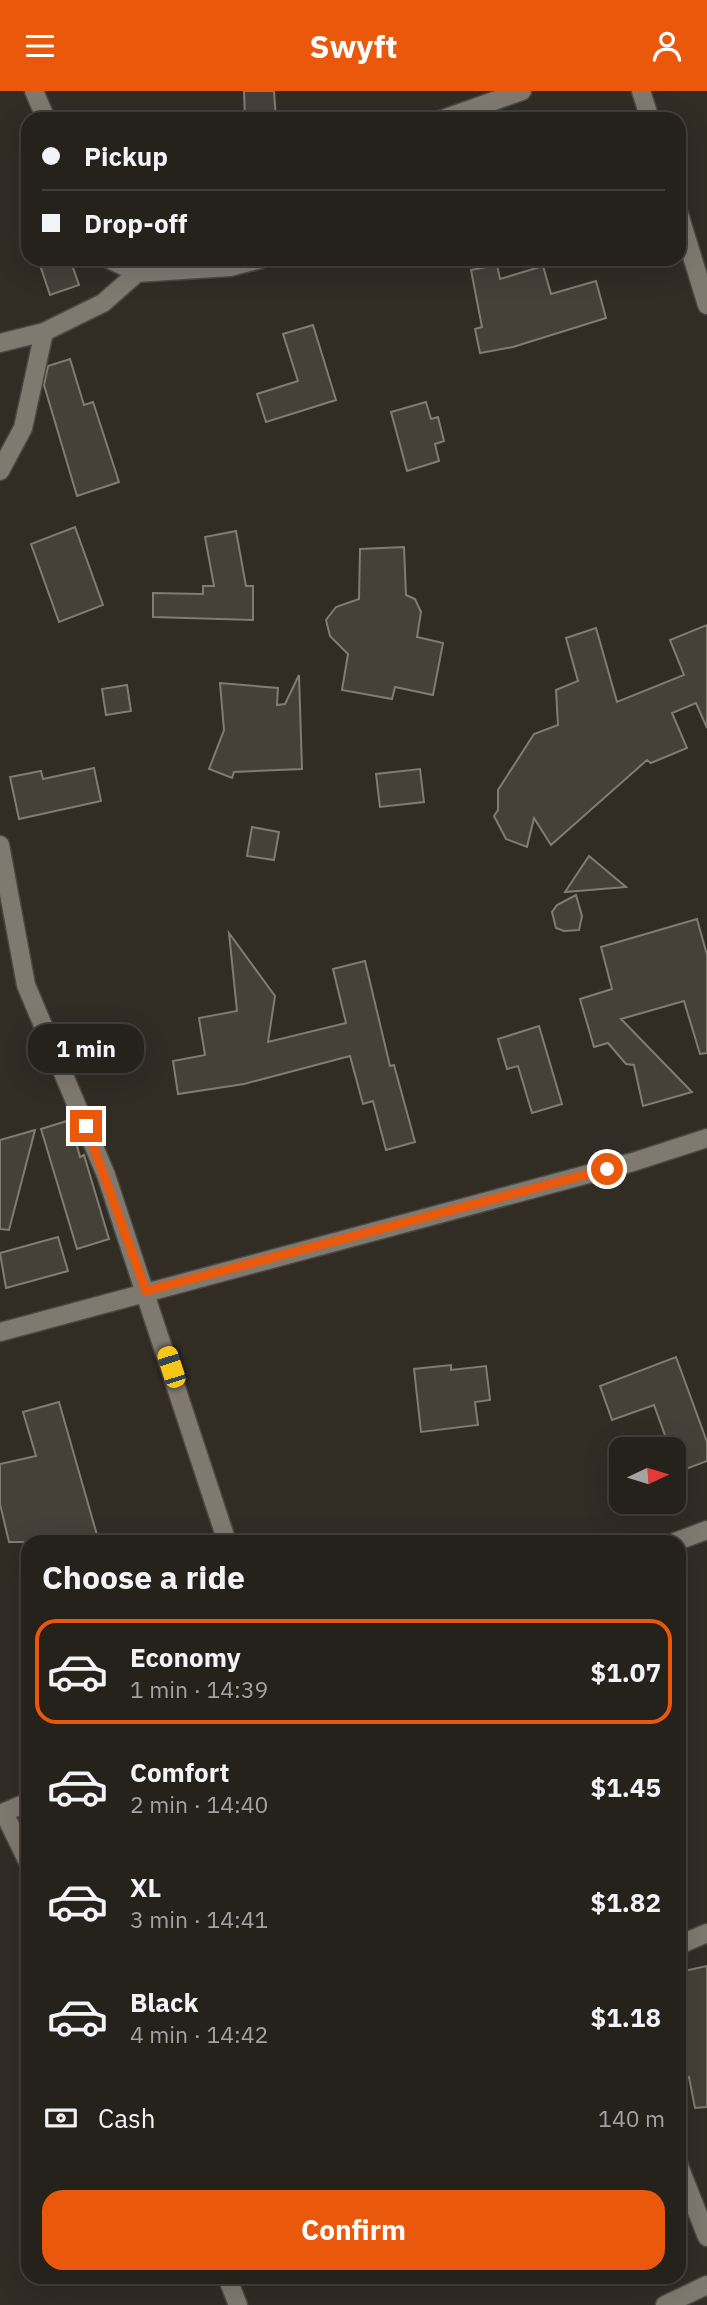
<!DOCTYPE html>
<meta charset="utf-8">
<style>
body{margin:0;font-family:"IBM Plex Sans",sans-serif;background:#2d2924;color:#f1f3f6;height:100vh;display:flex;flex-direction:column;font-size:26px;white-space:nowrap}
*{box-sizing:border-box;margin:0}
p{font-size:23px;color:#a3a3a3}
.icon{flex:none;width:38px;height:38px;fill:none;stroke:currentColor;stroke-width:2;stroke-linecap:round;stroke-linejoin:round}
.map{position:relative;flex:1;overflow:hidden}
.panel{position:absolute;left:21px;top:1444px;width:665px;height:749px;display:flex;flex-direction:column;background:#25211b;border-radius:21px;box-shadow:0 7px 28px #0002,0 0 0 2px #423e3a}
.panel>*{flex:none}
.banner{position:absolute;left:21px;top:21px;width:665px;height:154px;border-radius:21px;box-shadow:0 7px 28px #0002,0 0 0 2px #423e3a;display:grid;align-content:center;height:154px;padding:0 21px;background:#25211b}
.needle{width:46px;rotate:86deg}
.fabs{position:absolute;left:609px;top:1346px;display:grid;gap:14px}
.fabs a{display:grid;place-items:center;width:77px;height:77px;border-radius:14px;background:#25211b;box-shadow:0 7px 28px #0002,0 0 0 2px #423e3a;font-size:35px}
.end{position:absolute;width:32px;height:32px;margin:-16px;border:9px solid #ea580c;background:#fff;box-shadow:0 0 0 4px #fff}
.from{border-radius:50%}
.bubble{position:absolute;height:49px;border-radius:21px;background:#25211b;box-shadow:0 7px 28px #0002,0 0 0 2px #423e3a;font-size:23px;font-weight:800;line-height:49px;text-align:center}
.car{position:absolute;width:21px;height:42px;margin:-21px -10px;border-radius:9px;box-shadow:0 0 5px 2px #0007;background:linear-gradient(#f5c518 24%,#345 0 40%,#f5c518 0 76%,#345 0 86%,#f5c518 0)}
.banner b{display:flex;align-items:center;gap:24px;height:66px;font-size:26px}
.banner b+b{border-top:2px solid #423e3a}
.banner i{width:18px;height:18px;background:#f1f3f6}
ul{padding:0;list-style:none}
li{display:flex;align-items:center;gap:21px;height:105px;margin:0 14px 10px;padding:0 7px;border:4px solid transparent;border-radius:21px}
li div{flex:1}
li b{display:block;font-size:26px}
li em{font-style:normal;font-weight:800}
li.on{border-color:#ea580c}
li>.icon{width:63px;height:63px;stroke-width:1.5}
h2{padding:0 21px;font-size:32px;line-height:84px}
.pay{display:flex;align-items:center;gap:18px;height:77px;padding:0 21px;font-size:26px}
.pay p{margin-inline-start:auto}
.action{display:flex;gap:14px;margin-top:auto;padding:14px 21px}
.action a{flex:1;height:80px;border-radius:21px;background:#ea580c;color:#fff;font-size:28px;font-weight:800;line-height:80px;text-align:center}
header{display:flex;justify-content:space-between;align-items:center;height:91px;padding:0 21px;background:#ea580c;color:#fff;font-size:32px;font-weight:800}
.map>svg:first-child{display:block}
.building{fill:#454038;stroke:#817c72;stroke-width:2}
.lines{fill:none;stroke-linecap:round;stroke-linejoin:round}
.minor-casing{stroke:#4c4841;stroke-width:21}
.minor{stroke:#7f7970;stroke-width:18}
.route{stroke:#ea580c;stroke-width:9}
</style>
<header><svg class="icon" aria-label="menu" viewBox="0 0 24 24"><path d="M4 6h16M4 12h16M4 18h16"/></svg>Swyft<svg class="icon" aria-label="person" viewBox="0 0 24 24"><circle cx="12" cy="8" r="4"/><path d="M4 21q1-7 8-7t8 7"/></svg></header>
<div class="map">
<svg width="707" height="2214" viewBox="0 0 707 2214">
<rect width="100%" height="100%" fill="#312c24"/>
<path class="building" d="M244,0H274L276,28H245Z
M38,168H70L79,194L50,204Z
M497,174L500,188L543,175L551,203L596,190L606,227L513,256L480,262L475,238L482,236L471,179Z
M313,234L336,309L266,331L257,303L298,290L283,243Z
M70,268L84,314L93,311L119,391L77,405L44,294L48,275Z
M426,311L431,328L438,326L444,350L435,353L439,370L407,380L391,321Z
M75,436L103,514L59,531L31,453Z
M236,440L246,495H253V529L153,526V502L203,503V495H214L205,446Z
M404,456L406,504L415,508L421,521L417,546L443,552L433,604L395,596L392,608L342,599L348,563L330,545L326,529L336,516L359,508L360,458Z
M707,534V637L696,612L672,622L687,657L651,672L647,669L551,754L534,727L527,756L506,748L494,725L498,719V699L534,643L558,634L556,599L578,590L566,547L596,537L617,611L684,584L670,549Z
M299,584L302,678L234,681L232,687L209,678L224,639L220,592L278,597L277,614L285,613Z
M127,594L131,620L106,624L102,598Z
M94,677L101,710L19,728L10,686L41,680L43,688Z
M420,678L424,711L380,716L376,683Z
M252,736L279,741L274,769L247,765Z
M589,765L626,796L565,801Z
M576,804L582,825L579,839L564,840L556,837L552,821L557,814Z
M697,828L707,864V962L700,963L684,910L621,928L692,1001L643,1015L634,974L626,973L608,952L594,956L580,908L612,898L601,856Z
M229,842L275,905L268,951L346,932L333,878L365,870L390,975L394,974L415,1051L386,1059L373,1010L363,1013L350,965L244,993L178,1003L173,970L205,964L199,927L237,920Z
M539,935L562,1013L532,1022L518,975L507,978L498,948Z
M70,1029L80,1066L84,1064L109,1148L77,1158L41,1038Z
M35,1039L9,1139L0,1138V1049Z
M58,1146L68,1180L6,1197L0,1162Z
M676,1266L707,1351V1370L678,1381L674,1358H670L654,1314L612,1329L600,1295Z
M451,1274V1279L486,1275L490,1309L475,1311L478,1334L421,1341L414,1278Z
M59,1311L99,1451H9L0,1413V1373L36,1365L23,1321Z
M707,1875V2016L695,2017L689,1986L679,1991V1963L683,1961L679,1940V1881Z"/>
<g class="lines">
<g class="minor-casing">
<path id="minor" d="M34,0L46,28
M641,0L650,28
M443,28L522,0
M679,123L707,214
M109,168L137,182L230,176L261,168
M0,252L44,241
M0,380L23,337L44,241L103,212L153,168
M0,754L26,894L106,1084L227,1451
M0,1241L633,1071L707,1047
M675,1451L707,1439
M4,1722L28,1771
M0,1723L28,1711
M679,1854L707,1842
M679,2075L707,2146
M227,2186L238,2214
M665,2214L707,2194"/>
</g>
<use href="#minor" class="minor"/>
</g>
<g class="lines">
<path class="route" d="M86,1035L146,1200L607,1078"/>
</g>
</svg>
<div class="fabs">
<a><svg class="needle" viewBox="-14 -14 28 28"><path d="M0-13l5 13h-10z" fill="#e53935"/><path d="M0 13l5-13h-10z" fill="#a3a3a3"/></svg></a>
</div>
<i class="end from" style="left:607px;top:1078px"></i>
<i class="end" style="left:86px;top:1035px"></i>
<div class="bubble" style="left:28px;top:933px;width:116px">1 min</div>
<i class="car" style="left:171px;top:1276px;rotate:342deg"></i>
<div class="banner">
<b><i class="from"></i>Pickup</b>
<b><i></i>Drop-off</b>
</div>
<section class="panel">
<h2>Choose a ride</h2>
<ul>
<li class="on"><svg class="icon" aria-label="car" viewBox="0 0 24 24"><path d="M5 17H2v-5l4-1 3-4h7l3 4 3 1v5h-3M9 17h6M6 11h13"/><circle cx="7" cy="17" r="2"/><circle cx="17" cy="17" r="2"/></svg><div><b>Economy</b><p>1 min · 14:39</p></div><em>$1.07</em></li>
<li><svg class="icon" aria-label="car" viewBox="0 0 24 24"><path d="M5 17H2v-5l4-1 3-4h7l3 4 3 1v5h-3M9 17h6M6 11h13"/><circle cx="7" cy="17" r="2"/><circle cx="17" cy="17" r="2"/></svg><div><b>Comfort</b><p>2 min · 14:40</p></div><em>$1.45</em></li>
<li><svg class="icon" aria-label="car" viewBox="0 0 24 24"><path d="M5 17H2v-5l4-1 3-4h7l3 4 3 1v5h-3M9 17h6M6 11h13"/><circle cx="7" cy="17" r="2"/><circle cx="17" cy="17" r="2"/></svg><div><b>XL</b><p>3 min · 14:41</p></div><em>$1.82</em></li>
<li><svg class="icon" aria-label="car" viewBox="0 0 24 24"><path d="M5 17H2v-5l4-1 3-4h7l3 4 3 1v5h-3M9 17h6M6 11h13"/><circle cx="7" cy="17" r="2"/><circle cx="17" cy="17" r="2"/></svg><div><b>Black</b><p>4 min · 14:42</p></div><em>$1.18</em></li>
</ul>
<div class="pay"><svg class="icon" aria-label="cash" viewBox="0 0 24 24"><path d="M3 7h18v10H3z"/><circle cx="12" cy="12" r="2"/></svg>Cash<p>140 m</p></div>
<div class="action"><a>Confirm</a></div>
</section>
</div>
